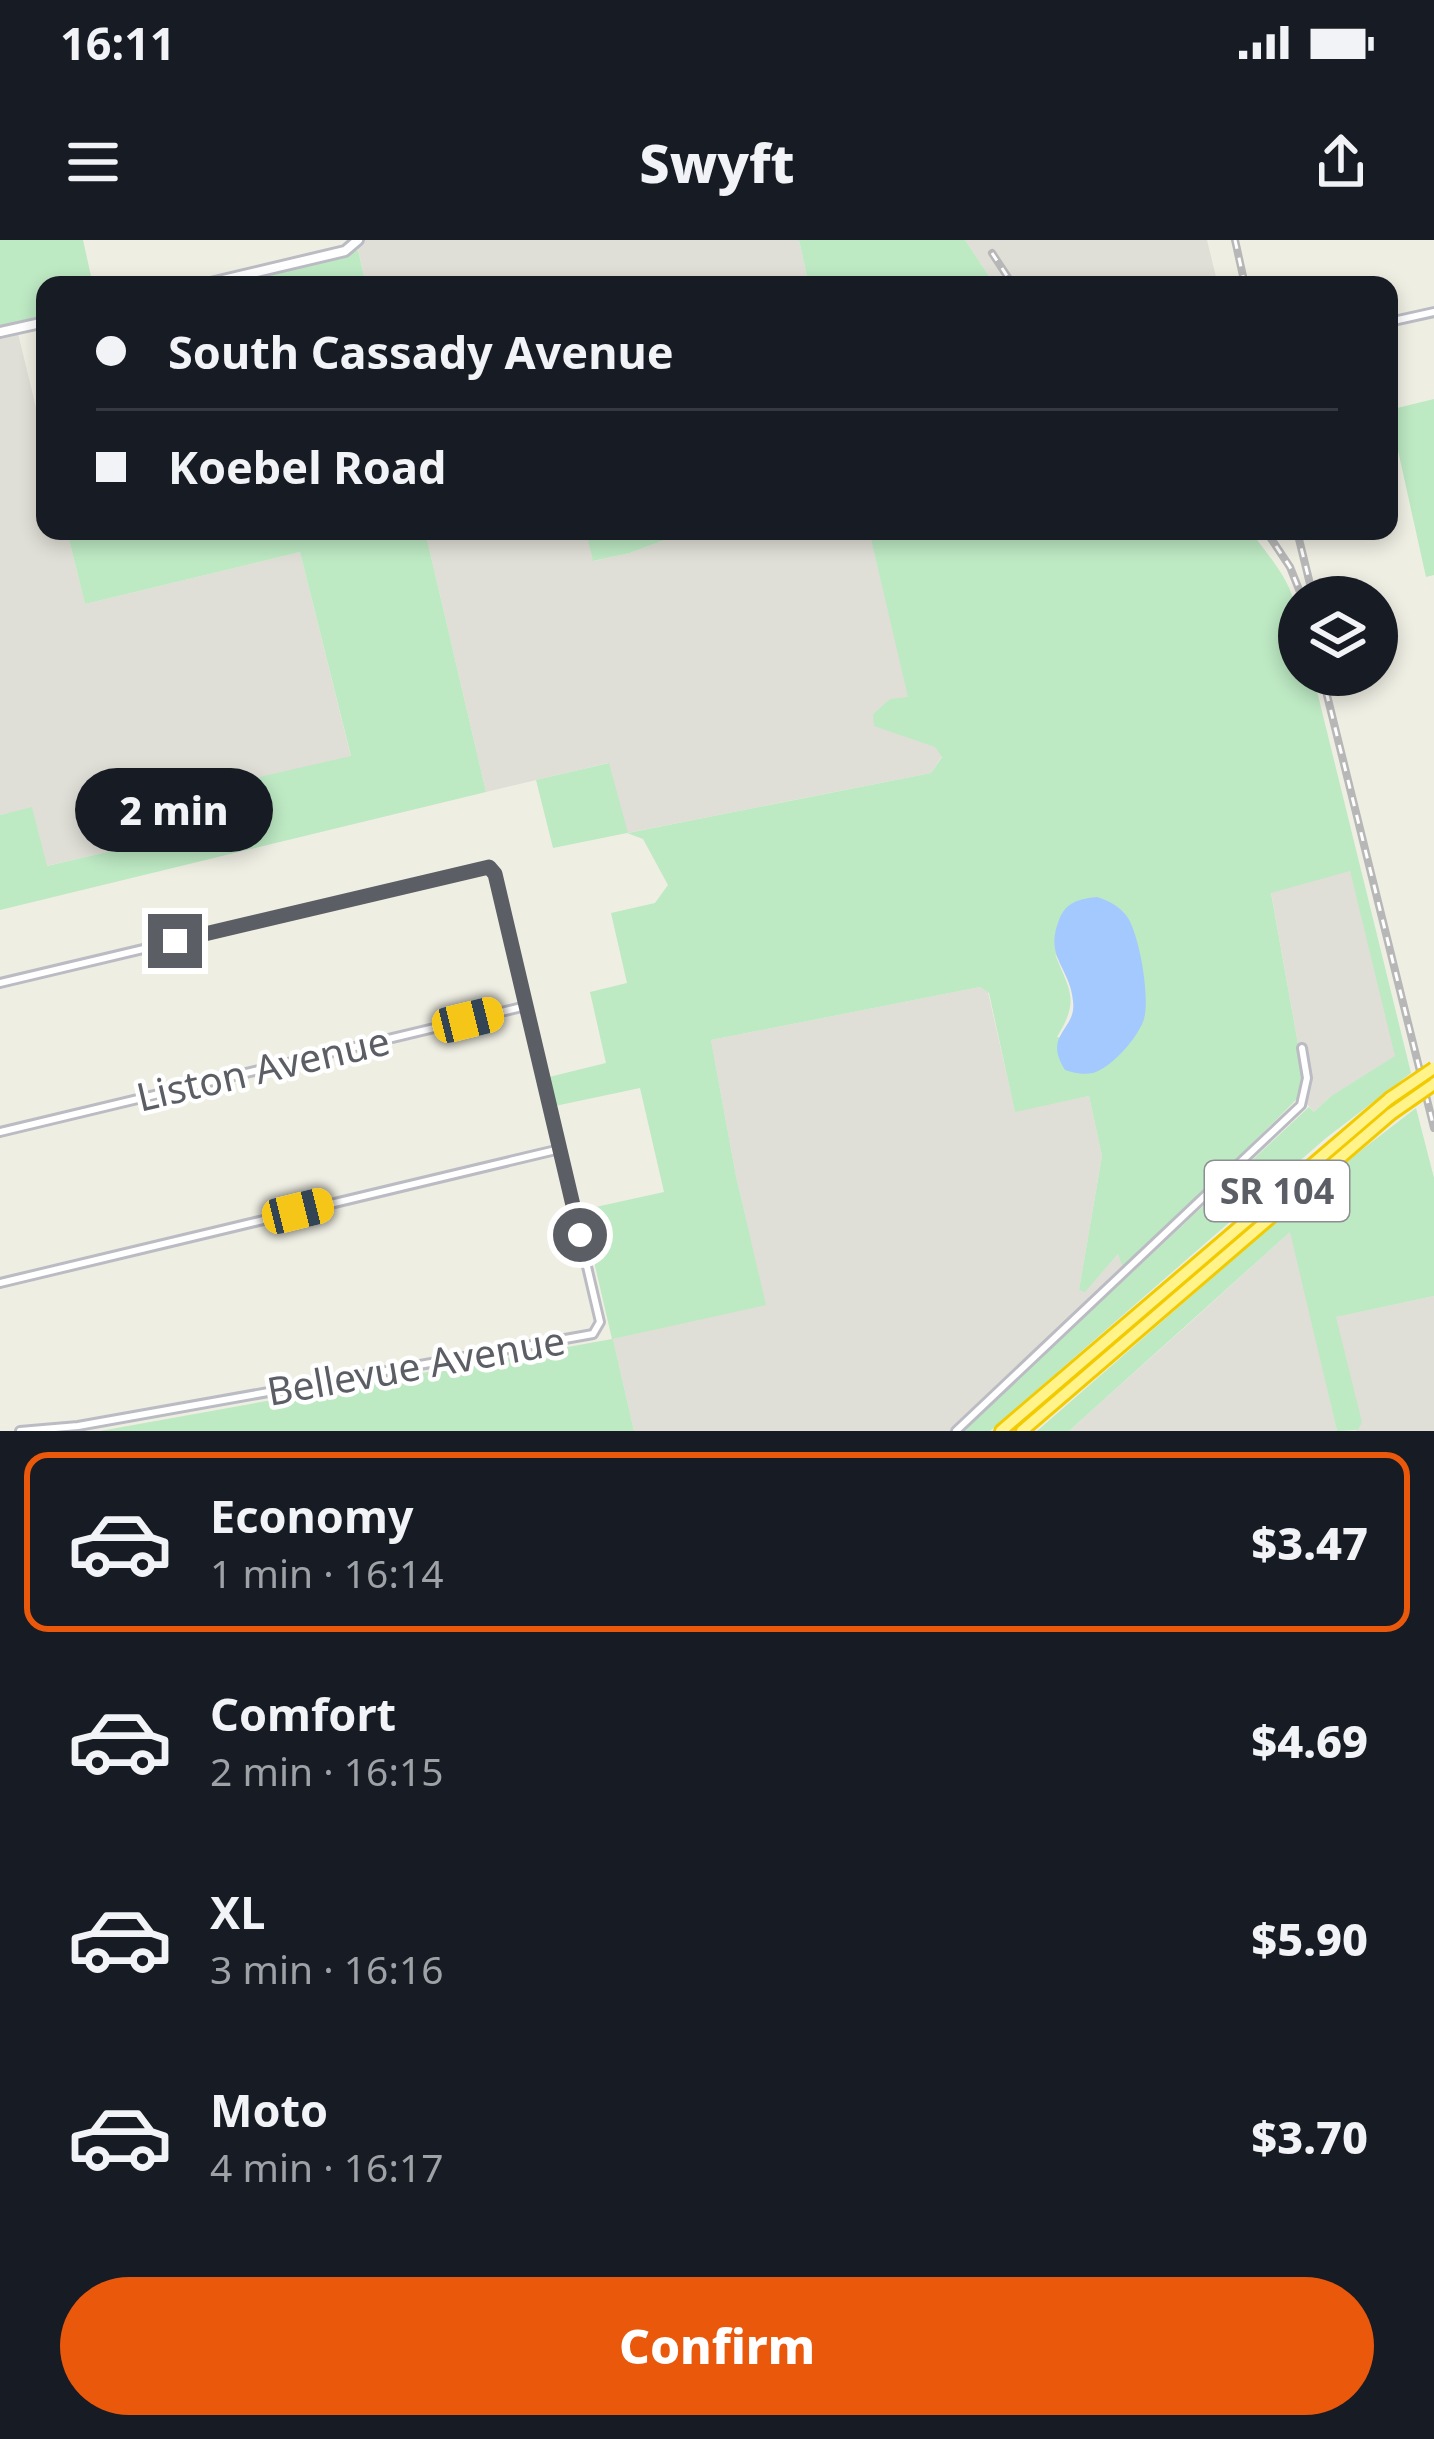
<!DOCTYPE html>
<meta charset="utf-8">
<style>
body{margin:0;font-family:"Noto Sans",sans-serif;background:#20242c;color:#f1f3f6;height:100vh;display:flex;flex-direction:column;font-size:45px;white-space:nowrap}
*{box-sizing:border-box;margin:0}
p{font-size:39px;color:#9ea1a6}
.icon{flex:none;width:66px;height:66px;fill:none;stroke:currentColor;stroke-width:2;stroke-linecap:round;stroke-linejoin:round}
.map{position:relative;height:1191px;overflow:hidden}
.side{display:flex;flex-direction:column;background:#171b24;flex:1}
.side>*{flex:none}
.guide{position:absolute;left:36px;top:36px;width:1362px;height:264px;border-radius:24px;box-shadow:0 6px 18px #0003;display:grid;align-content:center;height:264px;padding:0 60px;background:#171b24}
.fabs{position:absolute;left:1278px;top:336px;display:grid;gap:24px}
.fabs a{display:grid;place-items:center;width:120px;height:120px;border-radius:50%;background:#171b24;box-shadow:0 6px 18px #0003;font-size:60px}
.end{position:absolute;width:54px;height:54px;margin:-27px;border:15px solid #5b5e65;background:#fff;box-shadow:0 0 0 6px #fff}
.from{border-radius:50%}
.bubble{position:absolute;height:84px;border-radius:42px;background:#171b24;box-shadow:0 6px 18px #0003;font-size:39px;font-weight:800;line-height:84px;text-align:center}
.car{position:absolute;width:36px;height:72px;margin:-36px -18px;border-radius:15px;box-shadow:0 0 9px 3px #0007;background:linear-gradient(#f5c518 24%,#345 0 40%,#f5c518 0 76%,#345 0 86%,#f5c518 0)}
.guide b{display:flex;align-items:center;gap:42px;height:114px;font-size:45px}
.guide b+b{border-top:3px solid #363941}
.guide i{width:30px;height:30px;background:#f1f3f6}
ul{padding:21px 0 0;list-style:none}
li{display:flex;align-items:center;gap:36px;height:180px;margin:0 24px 18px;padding:0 36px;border:6px solid transparent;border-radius:24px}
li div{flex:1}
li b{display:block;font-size:45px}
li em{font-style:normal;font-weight:800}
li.active{border-color:#ea580c}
li>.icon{width:108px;height:108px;stroke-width:1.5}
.action{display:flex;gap:24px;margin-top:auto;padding:24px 60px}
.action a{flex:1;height:138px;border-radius:72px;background:#ea580c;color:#fff;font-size:48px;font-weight:800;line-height:138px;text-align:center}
.status{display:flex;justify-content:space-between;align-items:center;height:84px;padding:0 60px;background:#171b24;direction:ltr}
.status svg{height:33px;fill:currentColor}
header{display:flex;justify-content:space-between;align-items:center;height:156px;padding:0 60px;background:#171b24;font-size:54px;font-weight:800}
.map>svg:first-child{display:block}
.industrial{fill:#e0dfd7}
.green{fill:#bde9c3;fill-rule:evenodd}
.water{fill:#a3c9ff}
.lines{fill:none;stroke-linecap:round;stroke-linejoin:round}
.minor-casing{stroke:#bbbcc3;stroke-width:12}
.tertiary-casing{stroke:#bbbcc3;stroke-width:14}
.motorway-casing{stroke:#f2ca00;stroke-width:16}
.minor{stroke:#fff;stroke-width:6}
.tertiary{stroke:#fff;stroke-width:8}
.motorway{stroke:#fff38a;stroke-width:10}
.rail-casing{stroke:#b7b7b8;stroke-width:8}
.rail{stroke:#fff;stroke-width:3;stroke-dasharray:9;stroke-linecap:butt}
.motorway-bridge-casing{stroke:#f2ca00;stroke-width:16;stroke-linecap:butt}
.motorway-bridge{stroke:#fff38a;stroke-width:10}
.route{stroke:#5b5e65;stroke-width:15}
.labels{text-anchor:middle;stroke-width:9;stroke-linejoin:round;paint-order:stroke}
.shield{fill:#fff;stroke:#8c8e93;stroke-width:3}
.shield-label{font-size:36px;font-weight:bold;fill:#5b5e65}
.street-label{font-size:39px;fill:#5b5e65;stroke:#fff}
</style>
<div class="status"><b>16:11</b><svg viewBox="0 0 49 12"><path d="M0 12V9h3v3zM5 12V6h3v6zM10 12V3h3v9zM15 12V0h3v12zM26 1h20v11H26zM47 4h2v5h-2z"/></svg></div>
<header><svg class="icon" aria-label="menu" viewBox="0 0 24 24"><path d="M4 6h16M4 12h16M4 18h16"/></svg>Swyft<svg class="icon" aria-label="share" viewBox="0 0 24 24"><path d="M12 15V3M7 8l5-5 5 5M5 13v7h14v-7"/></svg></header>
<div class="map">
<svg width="1434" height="1191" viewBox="0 0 1434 1191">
<rect width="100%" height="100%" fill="#efeee3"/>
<path class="industrial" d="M356,0H799L809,45H366Z
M965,0H1207L1218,45H995Z
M16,85L45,205V291H67L85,364L300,312L351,517L129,567L138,605L46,626L32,568L0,575V89Z
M425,291H586L594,321L630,313L688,291H869L909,458L890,460L873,474L935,506L942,516L931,533L627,593L608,523L486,552Z
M1350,630L1396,816L1331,856L1314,872L1300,856L1303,832L1271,652Z
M980,747L988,752L1015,871L1089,856L1102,916L1079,1050L1085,1051L1119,1013L1127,1039L963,1191H634L613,1099L765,1064L736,936L711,800Z
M1291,991L1337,1191H1069L1193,1080Z
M1434,1056V1191H1355L1358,1190L1335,1077Z"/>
<path class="green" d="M0,0H83L93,45H45V78L0,89Z
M799,0H965L995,45H809Z
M358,10L366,45H225L345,16Z
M1434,159V335L1426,337L1389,170Z
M67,291H425L486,552L0,670V575L32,567L47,626L137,605L128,567L351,516L300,312L85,364Z
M586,291H688L630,313L593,321Z
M869,291H1250C1298,352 1299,357 1299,435H1313L1411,833L1326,898L990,1191H963L1309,867L1314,872L1331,856L1395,816L1350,631L1271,653L1303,832L1300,856L1124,1030L1118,1014L1085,1052L1079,1050L1102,916L1089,856L1015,872L989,753L980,747L711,800L736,936L766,1065L613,1099L634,1191H100L612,1099L582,970L664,952L640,848L555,866L549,837L606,823L590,752L627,743L611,673L655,663L668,645L643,599L627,593L553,608L536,540L609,523L628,593L931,533L942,517L935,507L874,486L873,474L890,459L908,457ZM1055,714L1125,809L1057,797C1080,759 1070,752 1055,714Z
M1416,868L1434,938V1056L1336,1077L1362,1182L1358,1190L1337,1191L1290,992L1069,1191H1037L1333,932Z"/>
<path class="water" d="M1097,657C1109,661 1120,666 1128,678C1140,698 1150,757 1144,779C1138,798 1111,828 1093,833C1083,835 1074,833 1065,830C1042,793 1077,791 1073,761C1070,727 1044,717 1059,680C1066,662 1079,659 1097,657Z"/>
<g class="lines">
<g class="minor-casing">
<path id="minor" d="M1389,82L1434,72
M0,743L489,627L495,634L600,1082L593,1094L78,1186L20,1191
M0,892L526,766
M0,1043L560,909
M956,1191L1301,865L1307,838L1302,808"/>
</g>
<g class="tertiary-casing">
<path id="tertiary" d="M202,45L345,11L358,0
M0,92L45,82"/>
</g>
<g class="motorway-casing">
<path id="motorway" d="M1001,1191L1390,858
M1022,1191L1391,874"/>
</g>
<use href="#minor" class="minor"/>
<use href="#tertiary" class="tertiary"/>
<use href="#motorway" class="motorway"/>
<g class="rail-casing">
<path id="rail" d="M1235,0L1245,45
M992,13L1013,45
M1266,291L1290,327L1302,357
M1297,291L1310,344
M1322,435L1434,888"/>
</g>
<use href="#rail" class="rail"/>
<g class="motorway-bridge-casing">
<path id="motorway-bridge" d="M1390,858L1434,828
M1391,874L1434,844"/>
</g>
<use href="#motorway-bridge" class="motorway-bridge"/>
</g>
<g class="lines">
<path class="route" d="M175,701L489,627L495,634L580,995"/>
</g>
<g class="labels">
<rect class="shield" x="1205" y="921" width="144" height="60" rx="9"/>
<g class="shield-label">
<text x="1277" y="964">SR 104</text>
</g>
<g class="street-label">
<text transform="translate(263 829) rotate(-13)" y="14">Liston Avenue</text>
<text transform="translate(416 1126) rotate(-10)" y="14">Bellevue Avenue</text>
</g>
</g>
</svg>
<div class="fabs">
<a><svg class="icon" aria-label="layers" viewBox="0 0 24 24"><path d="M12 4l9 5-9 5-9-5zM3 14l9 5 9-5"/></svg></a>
</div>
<i class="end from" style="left:580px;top:995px"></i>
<i class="end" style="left:175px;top:701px"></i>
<div class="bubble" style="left:75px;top:528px;width:198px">2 min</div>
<i class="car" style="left:468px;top:780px;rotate:76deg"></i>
<i class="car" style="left:298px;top:971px;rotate:76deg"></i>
<div class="guide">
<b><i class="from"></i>South Cassady Avenue</b>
<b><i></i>Koebel Road</b>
</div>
</div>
<section class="side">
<ul>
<li class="active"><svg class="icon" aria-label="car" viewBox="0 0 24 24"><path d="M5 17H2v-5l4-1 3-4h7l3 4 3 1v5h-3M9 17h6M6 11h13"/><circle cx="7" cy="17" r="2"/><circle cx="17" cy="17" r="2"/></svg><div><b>Economy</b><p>1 min · 16:14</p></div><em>$3.47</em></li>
<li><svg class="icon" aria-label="car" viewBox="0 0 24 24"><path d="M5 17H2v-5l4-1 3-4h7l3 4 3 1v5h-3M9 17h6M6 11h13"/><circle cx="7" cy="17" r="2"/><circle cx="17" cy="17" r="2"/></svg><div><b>Comfort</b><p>2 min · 16:15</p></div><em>$4.69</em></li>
<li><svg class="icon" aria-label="car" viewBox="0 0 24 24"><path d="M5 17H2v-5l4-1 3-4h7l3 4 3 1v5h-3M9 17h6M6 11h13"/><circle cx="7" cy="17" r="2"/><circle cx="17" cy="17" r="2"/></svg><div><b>XL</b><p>3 min · 16:16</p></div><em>$5.90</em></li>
<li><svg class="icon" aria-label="car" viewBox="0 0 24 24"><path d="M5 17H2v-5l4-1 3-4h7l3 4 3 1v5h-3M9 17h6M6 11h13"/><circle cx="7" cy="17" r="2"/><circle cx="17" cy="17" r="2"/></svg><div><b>Moto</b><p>4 min · 16:17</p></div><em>$3.70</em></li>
</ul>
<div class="action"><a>Confirm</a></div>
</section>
